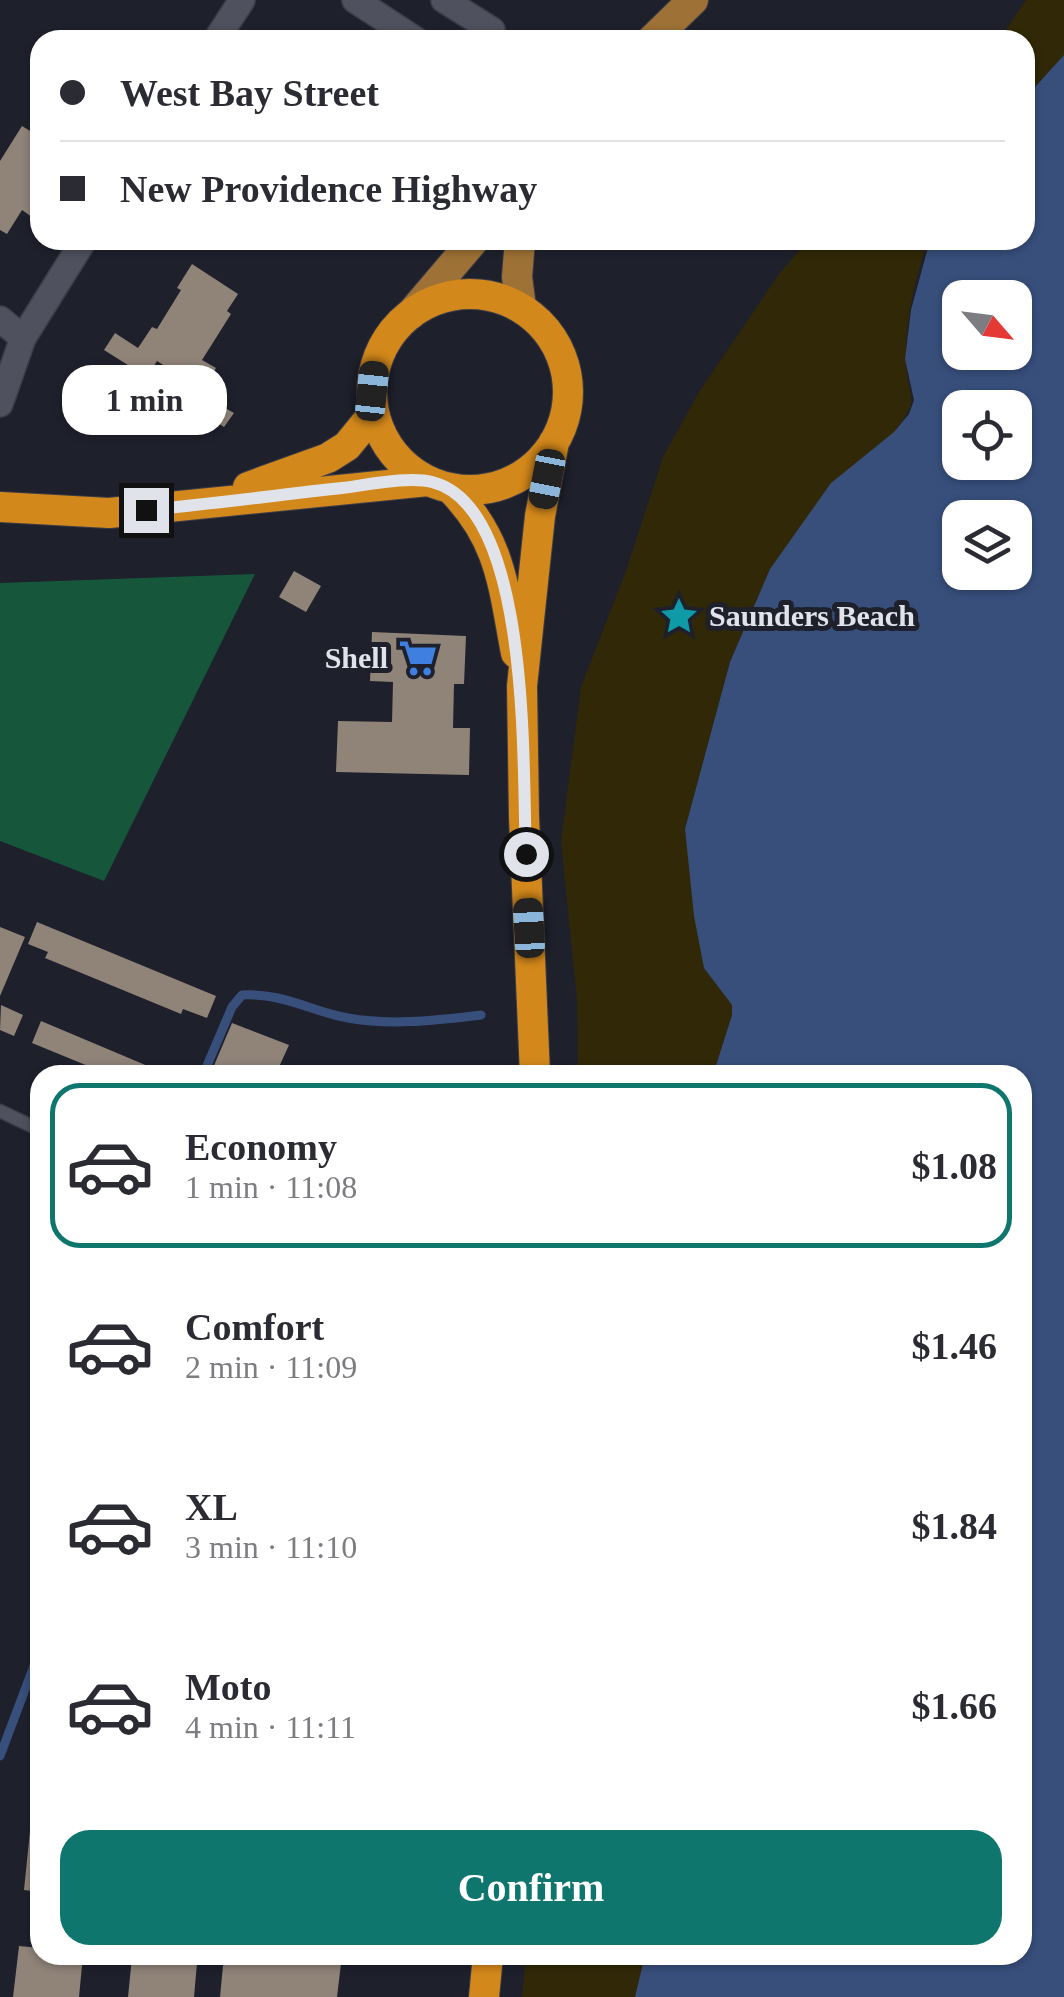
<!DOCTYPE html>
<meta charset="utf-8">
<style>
body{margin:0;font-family:"Times New Roman",serif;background:#f2f2f3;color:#2b2b33;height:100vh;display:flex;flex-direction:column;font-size:38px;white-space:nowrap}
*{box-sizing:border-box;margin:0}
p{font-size:32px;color:#7c7c81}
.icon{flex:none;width:55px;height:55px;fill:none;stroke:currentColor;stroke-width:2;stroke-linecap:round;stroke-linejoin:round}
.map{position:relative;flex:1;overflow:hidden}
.details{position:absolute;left:30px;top:1065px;width:1002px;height:900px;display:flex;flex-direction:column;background:#fff;border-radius:30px;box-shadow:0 2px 8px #0004}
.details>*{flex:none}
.hud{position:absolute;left:30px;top:30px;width:1005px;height:220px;border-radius:30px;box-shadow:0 2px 8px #0004;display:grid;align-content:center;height:220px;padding:0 30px;background:#fff}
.needle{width:65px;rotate:118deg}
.fabs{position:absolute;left:942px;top:280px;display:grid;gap:20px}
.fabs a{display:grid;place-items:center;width:90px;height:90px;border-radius:20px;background:#fff;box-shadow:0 2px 8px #0004;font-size:50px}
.end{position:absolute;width:45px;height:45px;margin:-22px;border:12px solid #e1e3eb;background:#111;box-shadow:0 0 0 5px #111}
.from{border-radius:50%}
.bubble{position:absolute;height:70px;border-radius:30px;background:#fff;box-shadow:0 2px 8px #0004;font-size:32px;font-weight:700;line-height:70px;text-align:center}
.car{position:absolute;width:30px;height:60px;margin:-30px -15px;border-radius:12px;box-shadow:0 0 8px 2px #0007;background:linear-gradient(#222 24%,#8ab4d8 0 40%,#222 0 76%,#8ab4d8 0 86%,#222 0)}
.hud b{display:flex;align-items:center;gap:35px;height:95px;font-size:38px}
.hud b+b{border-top:2px solid #e1e1e2}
.hud i{width:25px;height:25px;background:#2b2b33}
ul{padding:18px 0 0;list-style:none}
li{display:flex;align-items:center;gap:30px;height:165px;margin:0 20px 15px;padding:0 10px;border:5px solid transparent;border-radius:30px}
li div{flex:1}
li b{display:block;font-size:38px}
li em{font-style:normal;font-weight:700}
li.on{border-color:#0f766e}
li>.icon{width:90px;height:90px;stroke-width:1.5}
.primary-button{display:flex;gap:20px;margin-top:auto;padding:20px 30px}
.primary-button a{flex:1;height:115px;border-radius:30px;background:#0f766e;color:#fff;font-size:40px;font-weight:700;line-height:115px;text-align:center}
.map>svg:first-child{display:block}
.forest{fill:#16563a}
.sand{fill:#302806}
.water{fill:#384f7c;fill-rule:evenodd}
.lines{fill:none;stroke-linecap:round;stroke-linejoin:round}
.stream{stroke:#384f7c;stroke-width:9}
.building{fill:#908479}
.lane-casing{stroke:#3d3d48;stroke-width:15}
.street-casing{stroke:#3d3d48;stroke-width:28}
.primary-casing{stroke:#3d3d48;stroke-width:32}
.highway-casing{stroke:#3d3d48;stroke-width:32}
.lane{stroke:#4f515e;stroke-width:12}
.street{stroke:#4f515e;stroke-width:25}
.primary{stroke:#9e7236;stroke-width:30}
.highway{stroke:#d3881b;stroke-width:30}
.route{stroke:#e1e3eb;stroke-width:12}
.labels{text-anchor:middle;stroke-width:10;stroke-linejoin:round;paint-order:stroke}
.poi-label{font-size:30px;font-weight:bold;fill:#e1e3eb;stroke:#1e202c;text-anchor:start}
</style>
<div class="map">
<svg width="1064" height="1997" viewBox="0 0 1064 1997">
<rect width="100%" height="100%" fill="#1e202c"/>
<path class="forest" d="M255,574L104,881L0,841V583Z"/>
<path class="sand" d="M1026,0H1064V55L1025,98V40H993L1002,35Z
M808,240H930C916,268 905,326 906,358C906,398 924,394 894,432L770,569L730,662L685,829L704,968L732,1005V1015L713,1075H578L577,1000L561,841L581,687L626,571L663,457L699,392L779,274Z
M526,1955H645L635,1997H522Z"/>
<path class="water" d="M1064,55V1997H635L645,1955H1022V1075H713L732,1015V1005L704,968L694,916L685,829L730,662L770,569L831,483L894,432L909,414L914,400L905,359L911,310L930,240H1025V98ZM960,298H1015V352H960ZM960,408H1015V462H960ZM960,518H1015V572H960Z"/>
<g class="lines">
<path class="stream" d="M203,1075L232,1007L242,995C285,993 309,1011 348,1018C392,1026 437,1020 481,1015
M0,1756L40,1650"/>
</g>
<path class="building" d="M22,126L40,137V205L32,217L22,210L7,234L0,230V161Z
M192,264L238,294L227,311L231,314L202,360L216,368L203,390L157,361L147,377L104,350L115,333L138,348L152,327L157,329L181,290L177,288Z
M211,400L234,413L224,427L203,414Z
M294,571L321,586L306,612L279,597Z
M372,632L466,636L464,684H454L453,728H470L469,775L336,772L338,721L392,722L393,682L370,681Z
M37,922L216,996L207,1018L183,1009L181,1014L45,958L48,952L28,944Z
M0,927L25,937L0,996Z
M1,1005L23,1015L14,1036L0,1030Z
M41,1021L162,1072L161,1075H110L32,1043Z
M232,1023L289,1045L279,1067L287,1071L285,1075H210Z
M30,1831L40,1832V1892L24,1890Z
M19,1946L40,1948V1955H83L79,1997H13Z
M224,1955H342L337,1997H220Z
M132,1957L197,1963L194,1997H128Z"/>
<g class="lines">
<g class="lane-casing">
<path id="lane" d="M0,1111L40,1130"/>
</g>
<g class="street-casing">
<path id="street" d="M355,0L416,40
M444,0L492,30L484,40
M216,40L242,0
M0,319L23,338
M0,404L23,338L84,240"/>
</g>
<g class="primary-casing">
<path id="primary" d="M652,40L693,0
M520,240L517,277L521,307
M411,314L474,240"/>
</g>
<g class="highway-casing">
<path id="highway" d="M372 392a98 98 0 1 1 196 0a98 98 0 1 1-196 0Z
M248,487L328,458L347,446L374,413
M450,488C501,539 503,585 516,653
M0,507L109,513L428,481
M535,1075L524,817L522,686L540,516L554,442
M484,1997L488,1955"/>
</g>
<use href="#lane" class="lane"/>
<use href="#street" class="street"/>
<use href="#primary" class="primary"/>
<use href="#highway" class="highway"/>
</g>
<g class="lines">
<path class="route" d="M146,510C211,504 277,495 342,488C367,485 409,476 432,482C533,507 522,773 526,854"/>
</g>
<defs>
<g id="sight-bare" transform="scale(3)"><path d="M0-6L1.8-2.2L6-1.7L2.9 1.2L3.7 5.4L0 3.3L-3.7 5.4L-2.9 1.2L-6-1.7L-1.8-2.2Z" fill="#0f9aa8" stroke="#1e202c" stroke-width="2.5" paint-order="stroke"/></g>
<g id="supermarket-bare" transform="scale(3)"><path d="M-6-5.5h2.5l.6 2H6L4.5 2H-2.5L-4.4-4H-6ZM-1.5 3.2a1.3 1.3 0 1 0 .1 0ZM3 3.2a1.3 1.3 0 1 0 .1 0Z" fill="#3f7fe0" stroke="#1e202c" stroke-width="2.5" paint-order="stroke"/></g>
</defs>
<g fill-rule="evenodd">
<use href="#sight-bare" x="679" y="616"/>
<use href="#supermarket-bare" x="418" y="658"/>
</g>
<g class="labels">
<g class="poi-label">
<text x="709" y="626">Saunders Beach</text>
<text x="388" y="668" text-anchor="end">Shell</text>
</g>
</g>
</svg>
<div class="fabs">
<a><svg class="needle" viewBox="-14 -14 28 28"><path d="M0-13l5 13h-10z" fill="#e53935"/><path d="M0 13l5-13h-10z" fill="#7c7c81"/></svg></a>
<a><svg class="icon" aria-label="locate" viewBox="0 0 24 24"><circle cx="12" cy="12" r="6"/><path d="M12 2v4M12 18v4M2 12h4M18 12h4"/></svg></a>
<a><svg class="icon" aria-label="layers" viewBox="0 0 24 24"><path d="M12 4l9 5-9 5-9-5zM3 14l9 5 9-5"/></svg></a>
</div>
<i class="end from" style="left:526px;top:854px"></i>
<i class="end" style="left:146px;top:510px"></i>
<div class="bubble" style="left:62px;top:365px;width:165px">1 min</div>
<i class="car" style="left:372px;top:391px;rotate:6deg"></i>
<i class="car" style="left:547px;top:479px;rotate:191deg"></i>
<i class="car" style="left:529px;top:928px;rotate:357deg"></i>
<div class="hud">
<b><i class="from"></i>West Bay Street</b>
<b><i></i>New Providence Highway</b>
</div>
<section class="details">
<ul>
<li class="on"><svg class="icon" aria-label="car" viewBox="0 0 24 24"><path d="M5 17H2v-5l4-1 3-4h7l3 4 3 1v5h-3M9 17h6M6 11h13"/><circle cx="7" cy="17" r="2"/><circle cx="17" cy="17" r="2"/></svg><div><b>Economy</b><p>1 min · 11:08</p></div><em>$1.08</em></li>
<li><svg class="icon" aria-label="car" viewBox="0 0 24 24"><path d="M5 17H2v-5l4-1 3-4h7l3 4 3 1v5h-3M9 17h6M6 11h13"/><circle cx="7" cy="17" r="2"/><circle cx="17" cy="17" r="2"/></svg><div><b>Comfort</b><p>2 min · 11:09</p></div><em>$1.46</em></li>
<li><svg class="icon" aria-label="car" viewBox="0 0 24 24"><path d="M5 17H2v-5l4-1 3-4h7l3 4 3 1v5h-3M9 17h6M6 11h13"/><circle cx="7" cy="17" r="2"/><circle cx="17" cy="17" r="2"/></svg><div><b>XL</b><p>3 min · 11:10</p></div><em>$1.84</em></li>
<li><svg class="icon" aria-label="car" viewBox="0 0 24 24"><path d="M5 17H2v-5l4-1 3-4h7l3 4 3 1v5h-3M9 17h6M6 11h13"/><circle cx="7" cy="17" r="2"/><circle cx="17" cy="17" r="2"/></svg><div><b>Moto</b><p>4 min · 11:11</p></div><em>$1.66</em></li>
</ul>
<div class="primary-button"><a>Confirm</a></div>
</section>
</div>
